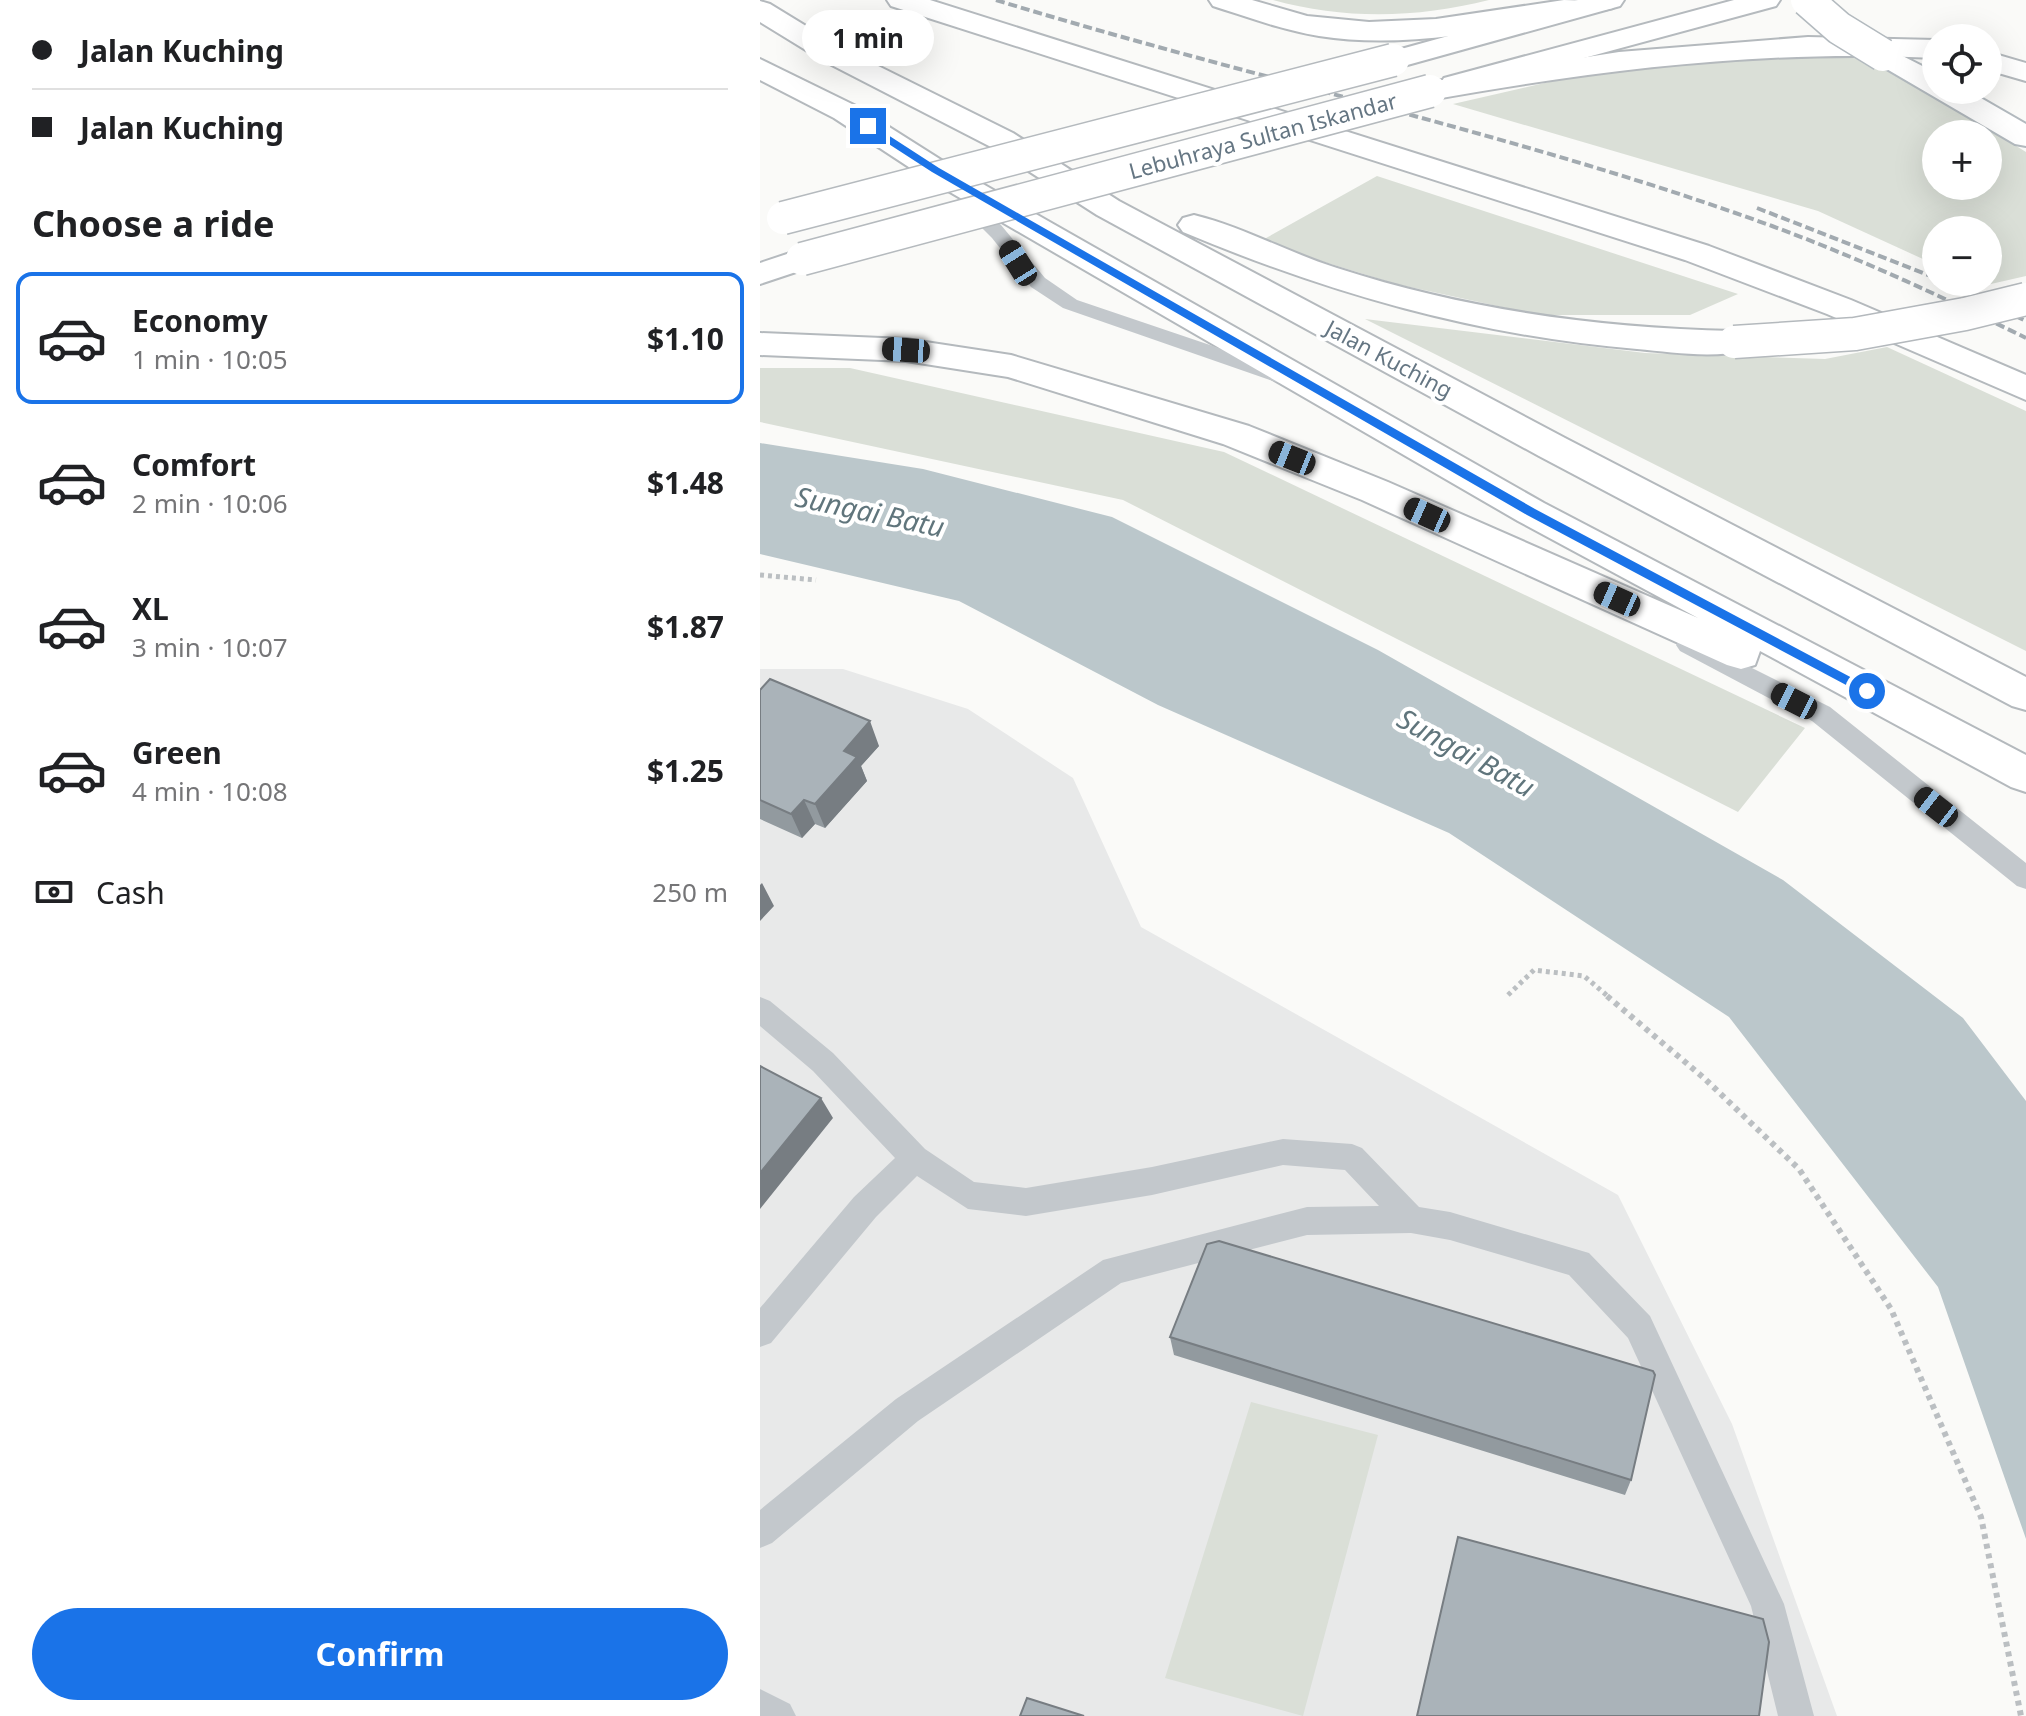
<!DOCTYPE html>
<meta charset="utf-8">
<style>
body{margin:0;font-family:"Noto Sans",sans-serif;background:#f6f6f6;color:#202124;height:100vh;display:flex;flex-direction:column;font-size:30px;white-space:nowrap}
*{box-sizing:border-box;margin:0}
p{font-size:26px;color:#757577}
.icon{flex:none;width:44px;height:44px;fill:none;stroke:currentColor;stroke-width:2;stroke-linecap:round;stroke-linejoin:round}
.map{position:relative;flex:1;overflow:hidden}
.panel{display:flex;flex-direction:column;background:#fff;width:760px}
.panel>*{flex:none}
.banner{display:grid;align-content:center;height:176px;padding:0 32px;background:#fff}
.tools{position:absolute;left:1162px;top:24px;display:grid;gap:16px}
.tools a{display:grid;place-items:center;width:80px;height:80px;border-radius:50%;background:#fff;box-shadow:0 8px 32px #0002;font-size:40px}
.end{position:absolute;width:36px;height:36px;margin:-18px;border:10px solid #1a73e8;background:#fff;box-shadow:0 0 0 4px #fff}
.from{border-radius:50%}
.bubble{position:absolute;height:56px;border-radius:28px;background:#fff;box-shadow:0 8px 32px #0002;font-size:26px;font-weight:700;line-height:56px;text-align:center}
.car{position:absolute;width:24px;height:48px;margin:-24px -12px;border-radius:10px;box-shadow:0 0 6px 2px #0007;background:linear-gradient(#222 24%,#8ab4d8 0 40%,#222 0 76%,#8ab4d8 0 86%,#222 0)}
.banner b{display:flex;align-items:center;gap:28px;height:76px;font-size:30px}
.banner b+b{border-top:2px solid #e0e0e0}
.banner i{width:20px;height:20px;background:#202124}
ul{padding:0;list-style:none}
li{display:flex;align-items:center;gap:24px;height:132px;margin:0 16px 12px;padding:0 16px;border:4px solid transparent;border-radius:16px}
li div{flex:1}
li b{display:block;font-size:30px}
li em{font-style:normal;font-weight:700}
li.on{border-color:#1a73e8}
li>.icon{width:72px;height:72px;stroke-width:1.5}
h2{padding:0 32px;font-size:36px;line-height:96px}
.pay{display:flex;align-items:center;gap:20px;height:88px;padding:0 32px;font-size:30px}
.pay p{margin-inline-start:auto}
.primary-button{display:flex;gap:16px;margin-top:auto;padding:16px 32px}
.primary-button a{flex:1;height:92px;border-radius:48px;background:#1a73e8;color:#fff;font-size:32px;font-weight:700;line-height:92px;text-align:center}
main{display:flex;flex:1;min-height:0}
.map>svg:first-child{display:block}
.built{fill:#e8e9e9}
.green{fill:#dadfd7;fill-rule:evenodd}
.water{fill:#bbc7cb}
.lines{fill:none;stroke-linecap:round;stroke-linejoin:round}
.secondary-casing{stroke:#b3babf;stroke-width:4}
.primary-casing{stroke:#b5babe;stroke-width:4}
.highway-casing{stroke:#b4b9bd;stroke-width:4}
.path-far1{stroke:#bbbfc2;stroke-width:5;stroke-dasharray:4 4;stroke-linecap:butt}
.path{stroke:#bbbfc2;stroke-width:6;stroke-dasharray:5 5;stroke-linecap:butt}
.lane{fill:#c3c8cc;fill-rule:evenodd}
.secondary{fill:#fff;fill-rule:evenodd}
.primary{fill:#fff;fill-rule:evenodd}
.highway{fill:#fff;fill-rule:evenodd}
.rail{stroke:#a2aab0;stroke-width:4;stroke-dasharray:9 4;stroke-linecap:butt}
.secondary-bridge-casing{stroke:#b3babf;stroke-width:35;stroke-linecap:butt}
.primary-bridge-casing{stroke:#b5babe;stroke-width:35;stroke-linecap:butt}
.highway-bridge-casing{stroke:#b4b9bd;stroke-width:35;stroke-linecap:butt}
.secondary-bridge{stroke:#fff;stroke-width:32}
.primary-bridge{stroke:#fff;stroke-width:32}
.highway-bridge{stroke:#fff;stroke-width:32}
.wall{fill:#929a9f}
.shaded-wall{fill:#777d82}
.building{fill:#aab3b9;stroke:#777d82;stroke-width:2}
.route{fill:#1a73e8}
.labels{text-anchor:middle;stroke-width:8;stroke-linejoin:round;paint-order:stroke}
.far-street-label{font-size:22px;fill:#657683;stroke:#fff}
.water-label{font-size:28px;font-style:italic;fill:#60757c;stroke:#fff}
</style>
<main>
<section class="panel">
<div class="banner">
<b><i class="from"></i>Jalan Kuching</b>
<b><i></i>Jalan Kuching</b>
</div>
<h2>Choose a ride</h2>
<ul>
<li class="on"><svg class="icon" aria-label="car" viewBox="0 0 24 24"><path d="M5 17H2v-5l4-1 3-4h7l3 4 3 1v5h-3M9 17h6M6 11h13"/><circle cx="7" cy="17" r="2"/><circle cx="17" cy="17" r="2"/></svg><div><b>Economy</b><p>1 min · 10:05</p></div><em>$1.10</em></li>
<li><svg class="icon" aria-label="car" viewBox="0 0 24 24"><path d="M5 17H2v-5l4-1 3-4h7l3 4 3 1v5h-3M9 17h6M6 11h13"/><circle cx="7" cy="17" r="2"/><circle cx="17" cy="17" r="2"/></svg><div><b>Comfort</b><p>2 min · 10:06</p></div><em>$1.48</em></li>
<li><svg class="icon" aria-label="car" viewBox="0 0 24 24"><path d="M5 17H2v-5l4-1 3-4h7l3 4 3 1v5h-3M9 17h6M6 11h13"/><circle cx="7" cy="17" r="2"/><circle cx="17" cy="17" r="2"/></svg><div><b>XL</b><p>3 min · 10:07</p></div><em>$1.87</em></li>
<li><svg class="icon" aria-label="car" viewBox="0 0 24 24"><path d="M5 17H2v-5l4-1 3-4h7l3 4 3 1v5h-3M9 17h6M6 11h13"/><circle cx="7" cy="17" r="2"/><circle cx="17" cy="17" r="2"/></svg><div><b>Green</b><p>4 min · 10:08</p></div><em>$1.25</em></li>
</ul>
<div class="pay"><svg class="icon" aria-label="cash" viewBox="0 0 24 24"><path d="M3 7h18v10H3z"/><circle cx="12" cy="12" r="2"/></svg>Cash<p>250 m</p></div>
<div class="primary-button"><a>Confirm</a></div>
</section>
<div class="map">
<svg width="1266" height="1716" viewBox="0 0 1266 1716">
<rect width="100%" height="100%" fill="#fafaf8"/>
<path class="built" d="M0,669H83L208,709L313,778L381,927L858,1195L972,1424L1077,1716H0Z"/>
<path class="green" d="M513,0H729C658,18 585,20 513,0Z
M992,54L1112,57L1266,152V276L1222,286L1213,282H1228V230H1176V265L1058,211L693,104L819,75ZM1176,134H1228V186H1176Z
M617,176L978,294L930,315H779L636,284L499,242Z
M605,319L885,353L1065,359L1127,347L1266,411V651Z
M0,368H90L464,452L1045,728L978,812L363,500L0,422Z
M491,1402L618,1435L543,1716L405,1678Z"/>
<path class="water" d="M0,443L163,469L352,517L618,650L1023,880L1203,1018L1266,1101V1539L1178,1287L969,1017L689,833L398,705L199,601L0,554Z"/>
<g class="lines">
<g class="secondary-casing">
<path id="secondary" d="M1123,46L1176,73V90H1207L1266,124V146L1255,144L1113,61L1108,55L1113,49Z"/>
</g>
<g class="primary-casing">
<path id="primary" d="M818,0H864L860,6L633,69L623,66L618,60L623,54Z
M974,0H1020L1016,6L695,93L684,90L680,84L684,78Z
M42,249L54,252L59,259L54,266L0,284V263Z"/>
</g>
<g class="highway-casing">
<path id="highway" d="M127,0H170L949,246L1091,300L1266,375V400L1067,314L925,260L131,6Z
M449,0H492L547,16L609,22L676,19L804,0L857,2L853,8L843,10C751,26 652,51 559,36C522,30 488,17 453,6Z
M0,1L10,4L82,48L253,133L359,201L805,438L1266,677V710L1252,706L779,456L337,215L231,147L62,60L0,22Z
M1048,37L1176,40V58C1005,49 838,70 670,100L659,97L655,91L659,85L670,82L859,52Z
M1228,52L1266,63V81L1228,70Z
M0,59L96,106L186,163L784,503L1266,755V792L1251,787L1000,651L995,665L981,669L967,665L602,500L463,444L248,377L146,361L0,355V333L146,339L251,355L489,426L628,482L938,618L758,521L164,177L74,118L0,80Z
M434,215C483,227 529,253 577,268C707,310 838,328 974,331L986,334L991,342L986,350C953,359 911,352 877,349C718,336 569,293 423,232L418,225L423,218Z"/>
</g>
<path class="path-far1" d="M0,575L56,580
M748,995L774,970L824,976L850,998"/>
<path class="path" d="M847,996L944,1078L1039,1169L1131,1309L1221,1517L1261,1716"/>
<path class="lane" d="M207,196L214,198L241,225L285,278L317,300L527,371L530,376L520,383L513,381L303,308L271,287L232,238L200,206L198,202L200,198Z
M928,636L1070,707L1266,863V889L1257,886L1052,721L920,651L916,645L920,639Z
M0,997L10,1001L73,1053L165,1149L214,1182L266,1188L392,1167L523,1139L592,1144L602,1148L659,1207L690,1212L829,1253L890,1316L1024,1604L1054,1716H1018L991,1606L868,1338L809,1275L690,1240L651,1233L547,1235L361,1283L158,1421L12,1543L0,1548V1510L136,1399L343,1260L547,1207L619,1206L585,1170L523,1165L392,1195L266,1216L208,1209L157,1176L116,1217L11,1343L0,1347V1308L94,1197L135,1158L53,1071L0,1026Z
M0,1689L30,1704L36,1716H0Z"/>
<use href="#secondary" class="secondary"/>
<use href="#primary" class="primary"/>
<use href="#highway" class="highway"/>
<path class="rail" d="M236,0C493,79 759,134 1012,226C1099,258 1183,297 1266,338
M997,208L1176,278
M1185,282L1266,321"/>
<g class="secondary-bridge-casing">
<path id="secondary-bridge" d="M1047,0L1079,28L1123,55"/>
</g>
<g class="primary-bridge-casing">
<path id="primary-bridge" d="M23,218L633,60
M42,259L670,91"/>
</g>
<g class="highway-bridge-casing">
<path id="highway-bridge" d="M974,342L1095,334L1205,314L1266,299"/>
</g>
<use href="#secondary-bridge" class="secondary-bridge"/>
<use href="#primary-bridge" class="primary-bridge"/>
<use href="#highway-bridge" class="highway-bridge"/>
</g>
<path class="wall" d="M0,690L119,746L101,766L107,781L65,828L55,824L42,838L0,819Z
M410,1337L871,1480L865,1495L414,1355Z"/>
<path class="shaded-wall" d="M110,721L119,746L101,766L107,781L65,828L55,804L84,751Z
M44,800L55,824L42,838L31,814Z
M2,883L14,906L0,921V885Z
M61,1098L73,1118L0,1209V1173Z"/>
<path class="building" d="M10,679L110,721L84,751L97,757L55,804L44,800L31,814L0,800V690Z
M0,1066L61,1098L0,1173Z
M459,1241L893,1371L895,1375L871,1480L410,1337L447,1244Z
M698,1537L1003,1619L1009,1642L999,1716H657Z
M267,1698L324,1716H260Z"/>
<path class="route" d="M104,124H111L179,168L775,509L1111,688V694H1103L767,515L172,172L104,128Z"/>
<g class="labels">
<g class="far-street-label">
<text transform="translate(503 136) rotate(-15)" y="8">Lebuhraya Sultan Iskandar</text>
<text transform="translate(629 359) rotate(28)" y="8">Jalan Kuching</text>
</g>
<g class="water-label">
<text transform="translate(110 512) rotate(12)" y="10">Sungai Batu</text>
<text transform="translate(706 753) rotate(29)" y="10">Sungai Batu</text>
</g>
</g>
</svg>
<div class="tools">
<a><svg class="icon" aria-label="locate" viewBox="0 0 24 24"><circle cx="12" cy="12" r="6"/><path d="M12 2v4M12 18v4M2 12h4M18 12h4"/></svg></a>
<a>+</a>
<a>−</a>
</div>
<i class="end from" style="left:1107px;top:691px"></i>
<i class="end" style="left:108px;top:126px"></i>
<div class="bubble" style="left:42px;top:10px;width:132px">1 min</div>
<i class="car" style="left:258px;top:263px;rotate:328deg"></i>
<i class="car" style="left:146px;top:350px;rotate:274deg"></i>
<i class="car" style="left:532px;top:458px;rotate:292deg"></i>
<i class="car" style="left:667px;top:515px;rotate:294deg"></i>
<i class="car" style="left:857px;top:599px;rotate:294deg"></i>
<i class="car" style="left:1034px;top:701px;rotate:297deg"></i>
<i class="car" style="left:1176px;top:807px;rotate:308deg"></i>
</div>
</main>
